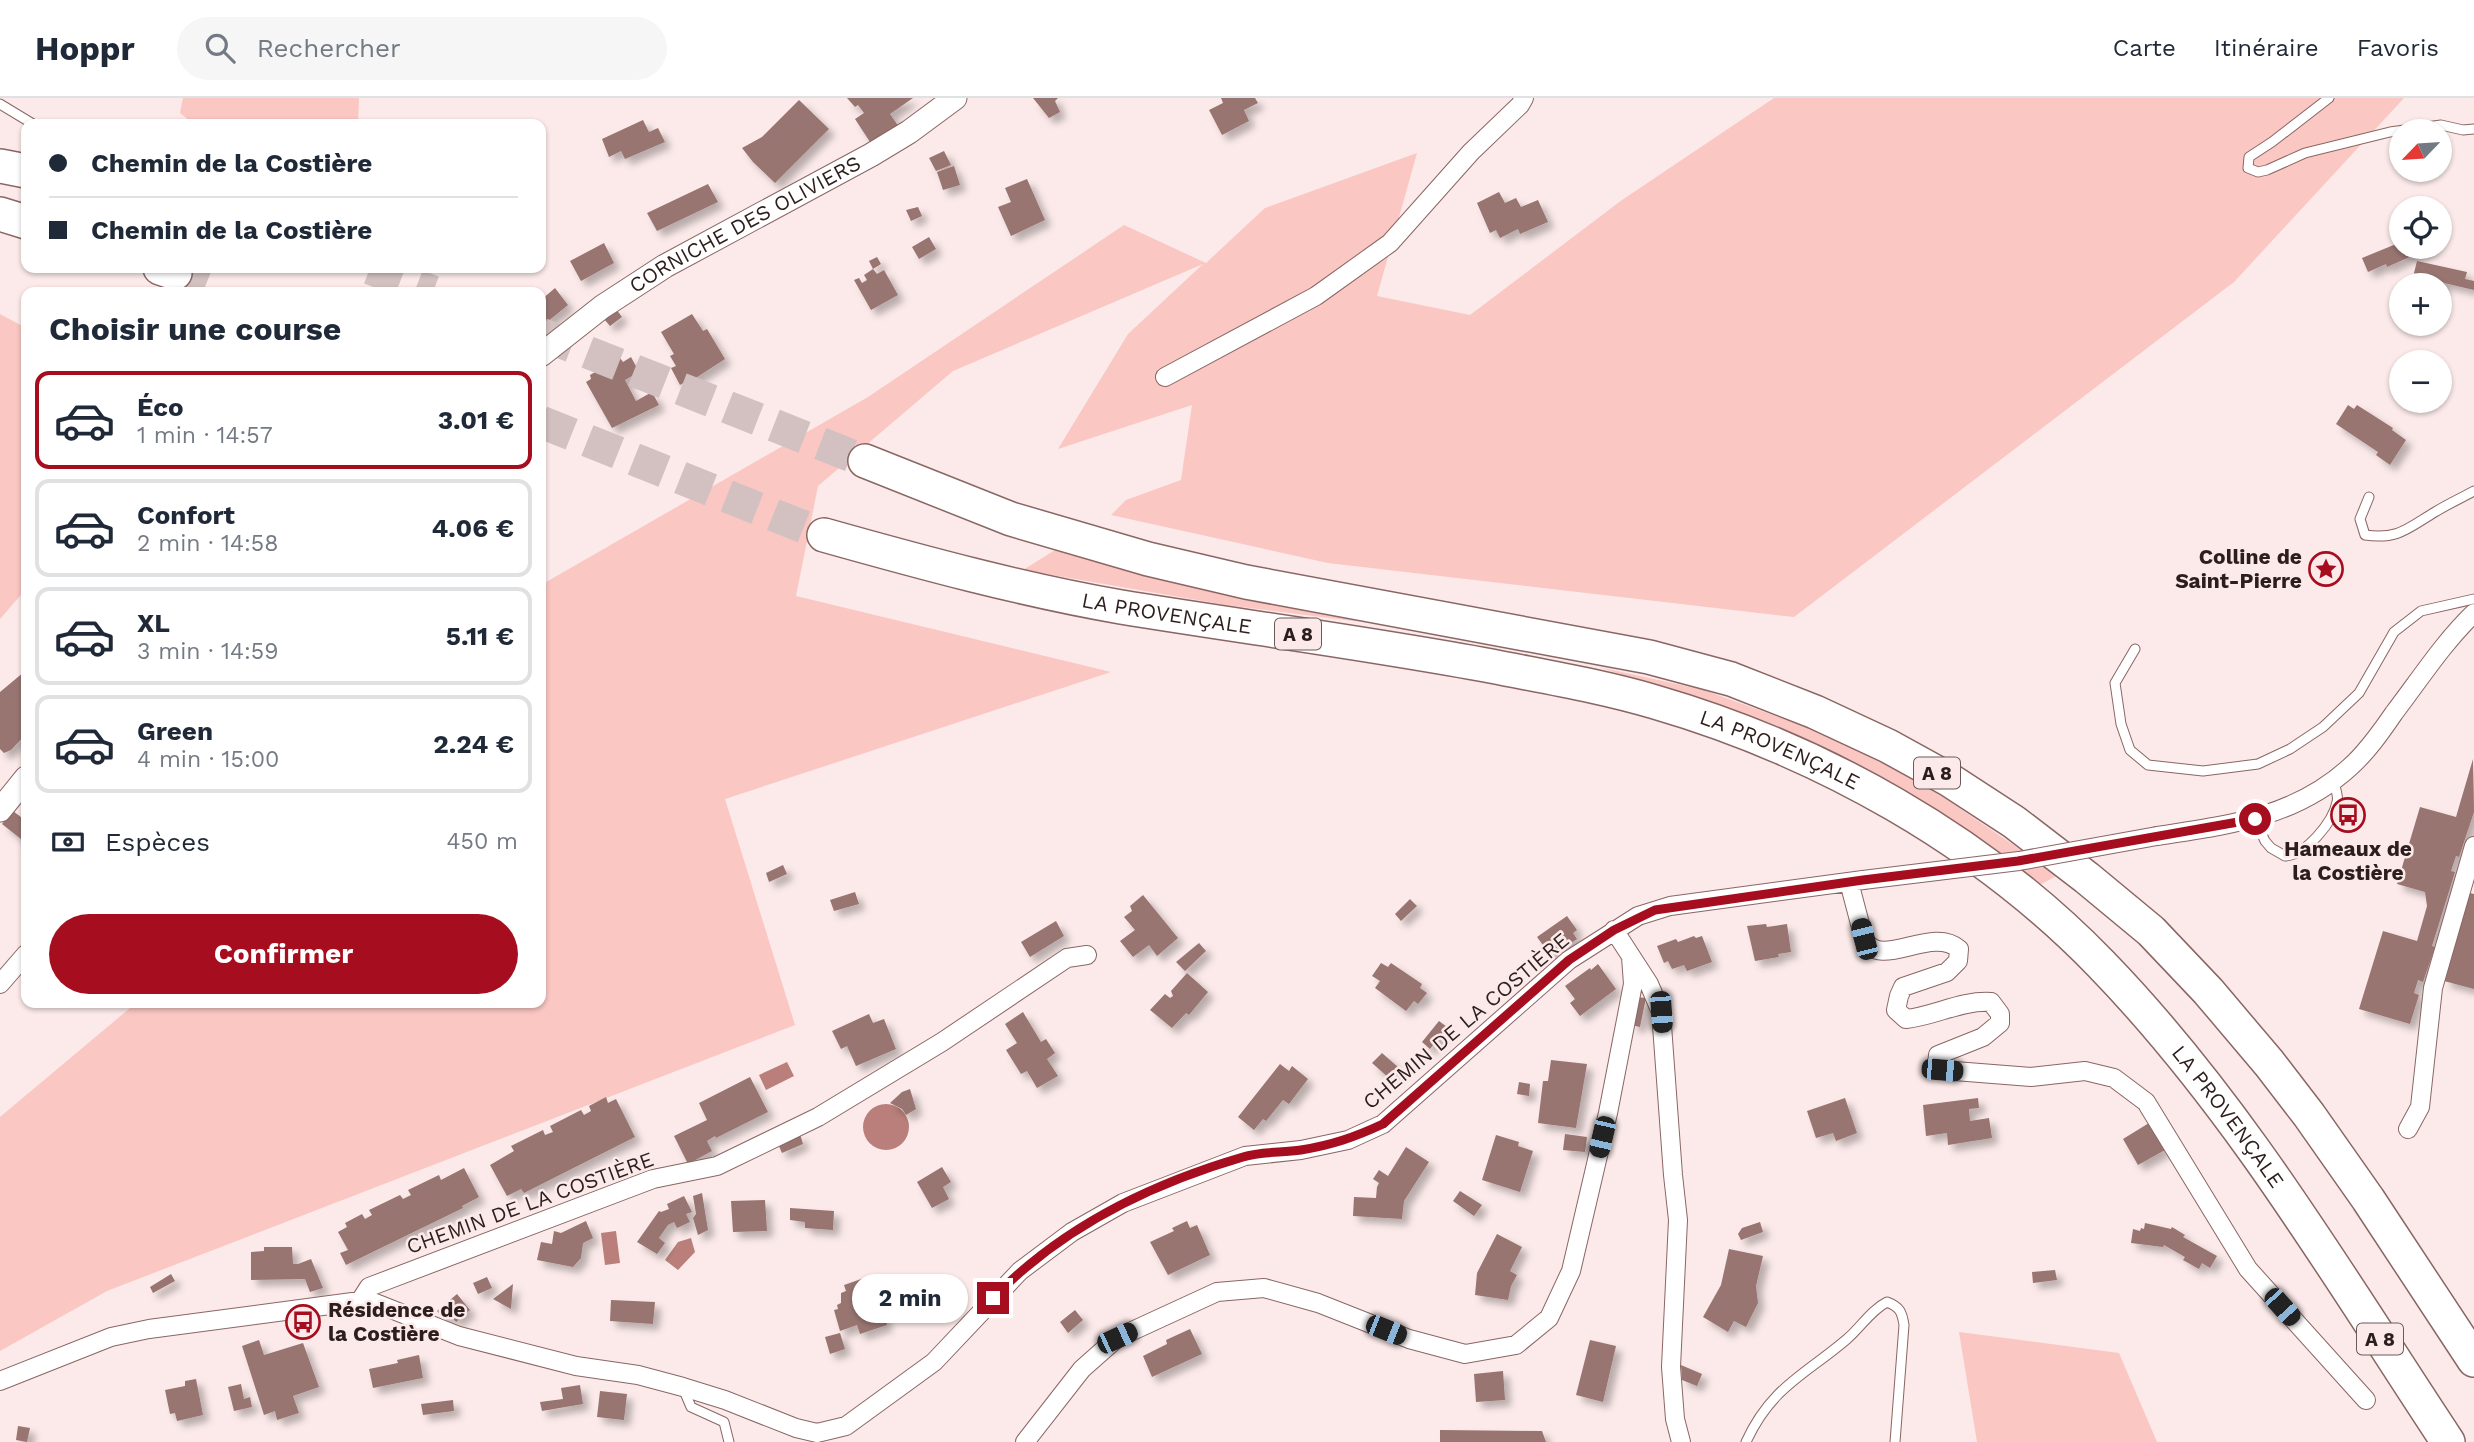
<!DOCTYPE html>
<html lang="fr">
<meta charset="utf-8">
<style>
body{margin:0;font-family:"Work Sans",sans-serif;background:#f6f6f7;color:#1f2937;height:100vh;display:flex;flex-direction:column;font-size:26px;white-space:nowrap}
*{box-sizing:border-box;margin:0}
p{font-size:23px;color:#747a83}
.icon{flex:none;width:38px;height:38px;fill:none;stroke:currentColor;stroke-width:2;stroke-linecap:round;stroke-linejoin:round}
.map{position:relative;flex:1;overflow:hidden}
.side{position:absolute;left:21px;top:189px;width:525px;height:721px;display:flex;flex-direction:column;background:#fff;border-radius:14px;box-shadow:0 2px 5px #0004}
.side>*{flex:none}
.guide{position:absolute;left:21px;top:21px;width:525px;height:154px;border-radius:14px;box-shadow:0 2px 5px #0004;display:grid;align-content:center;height:154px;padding:0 28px;background:#fff}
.needle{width:46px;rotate:245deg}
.tools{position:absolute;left:2389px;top:21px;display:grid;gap:14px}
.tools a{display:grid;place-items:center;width:63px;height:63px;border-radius:50%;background:#fff;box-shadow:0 2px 5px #0004;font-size:35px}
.end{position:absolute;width:32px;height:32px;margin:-16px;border:9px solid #a60e1f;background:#fff;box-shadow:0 0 0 4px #fff}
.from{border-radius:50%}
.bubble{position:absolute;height:49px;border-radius:24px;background:#fff;box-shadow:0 2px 5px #0004;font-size:23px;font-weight:700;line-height:49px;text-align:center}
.car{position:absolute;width:21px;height:42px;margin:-21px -10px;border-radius:9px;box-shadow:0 0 5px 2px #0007;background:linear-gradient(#222 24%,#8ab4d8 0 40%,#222 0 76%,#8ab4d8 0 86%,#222 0)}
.guide b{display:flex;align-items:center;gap:24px;height:66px;font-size:26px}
.guide b+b{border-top:2px solid #e0e1e3}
.guide i{width:18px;height:18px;background:#1f2937}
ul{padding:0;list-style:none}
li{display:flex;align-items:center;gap:21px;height:98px;margin:0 14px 10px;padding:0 14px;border:4px solid #e0e1e3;border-radius:14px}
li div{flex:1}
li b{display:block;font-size:26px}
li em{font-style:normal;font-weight:700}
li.on{border-color:#a60e1f}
li>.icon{width:63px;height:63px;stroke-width:1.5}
h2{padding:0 28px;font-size:32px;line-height:84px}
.pay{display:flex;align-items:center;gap:18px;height:77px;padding:0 28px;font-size:26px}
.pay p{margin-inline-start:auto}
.action{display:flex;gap:14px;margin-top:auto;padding:14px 28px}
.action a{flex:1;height:80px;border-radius:42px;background:#a60e1f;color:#fff;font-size:28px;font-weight:700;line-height:80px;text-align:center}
header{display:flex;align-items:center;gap:42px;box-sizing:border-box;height:98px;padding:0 35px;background:#fff;border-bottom:2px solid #e0e1e3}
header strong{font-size:33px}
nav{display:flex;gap:38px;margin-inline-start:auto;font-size:24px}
.search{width:490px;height:63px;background:#f6f6f7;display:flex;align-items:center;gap:18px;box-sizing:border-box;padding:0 24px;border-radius:38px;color:#747a83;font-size:26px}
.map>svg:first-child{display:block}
.green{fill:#fac7c3}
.water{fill:#ba7f7a}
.building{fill:#987471;filter:url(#shadow)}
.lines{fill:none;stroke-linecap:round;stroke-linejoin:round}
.motorway-tunnel{stroke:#d2c1c0;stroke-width:33;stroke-dasharray:33 17;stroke-linecap:butt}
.service-casing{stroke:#896663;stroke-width:11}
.minor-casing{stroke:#896663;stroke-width:20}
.tertiary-casing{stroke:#896663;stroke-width:25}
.motorway-casing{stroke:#896663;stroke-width:36}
.service{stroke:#fff;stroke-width:9}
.minor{stroke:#fff;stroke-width:18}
.tertiary{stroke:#fff;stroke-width:23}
.motorway{stroke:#fff;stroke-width:33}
.minor-bridge-casing{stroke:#896663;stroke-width:20;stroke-linecap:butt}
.minor-bridge{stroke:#fff;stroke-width:18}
.route{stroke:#a60e1f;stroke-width:9}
.labels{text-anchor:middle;stroke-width:5;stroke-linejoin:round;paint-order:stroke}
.shield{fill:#fbeae9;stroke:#6a5b5a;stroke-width:2}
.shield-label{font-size:19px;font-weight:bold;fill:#2c1e1c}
.street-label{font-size:21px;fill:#2c1e1c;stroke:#fbeae9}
.poi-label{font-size:21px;font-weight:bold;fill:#2c1e1c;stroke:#fbeae9;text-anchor:end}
</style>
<header>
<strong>Hoppr</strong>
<div class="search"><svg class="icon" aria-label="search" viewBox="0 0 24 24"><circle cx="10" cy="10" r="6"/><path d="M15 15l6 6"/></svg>Rechercher</div>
<nav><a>Carte</a><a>Itinéraire</a><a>Favoris</a></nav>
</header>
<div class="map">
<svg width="2474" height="1344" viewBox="0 0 2474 1344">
<defs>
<filter id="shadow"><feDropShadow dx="6" dy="6" stdDeviation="3.5" flood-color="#0004"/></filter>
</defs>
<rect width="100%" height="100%" fill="#fbeae9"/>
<path class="green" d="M183,0H359L358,26H194L180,15Z
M1774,0H2404L2234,184L1794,519L1328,465L1111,417L1126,402L1181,382L1192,307L1058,351L1128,236L1203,166L953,273L818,388L796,498L1111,574L725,701L795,927L107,1193L0,1253V1019L136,905H541V487L868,299L1124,127L1206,165L1265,110L1417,55L1377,198L1470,217L1622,102Z
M0,216L26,230V491L0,521Z
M1055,452L1075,458L1361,524L1226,507L1023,472Z
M1599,569L1704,592L1820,634L1874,660L1934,693L2058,777L2036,789L1735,615Z
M1959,1234L2119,1255L2157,1344H1977Z"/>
<path class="water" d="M787,964L794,978L766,992L759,977Z
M863 1029a23 23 0 1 1 46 0a23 23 0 1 1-46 0Z
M616,1133L620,1165L605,1167L601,1135Z
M691,1140L695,1154L678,1172L665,1162L678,1144Z"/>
<path class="building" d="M847,0H913L890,16L899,29L872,47L855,21L864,15L858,7L855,9Z
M1033,0H1058L1055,3L1060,14L1049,20Z
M1221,0H1255L1258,5L1244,12L1249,23L1222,37L1209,12L1223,5Z
M799,2L829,31L775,85L753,64L742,50L762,39Z
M643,22L649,34L658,30L665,44L625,61L621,53L609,59L602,41Z
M944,53L951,67L936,73L929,60Z
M954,68L960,87L943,92L937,74Z
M1027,81L1045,122L1011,138L998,109L1011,104L1005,90Z
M708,86L718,104L657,133L647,115Z
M1499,94L1505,105L1516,100L1521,109L1538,102L1548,124L1520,136L1518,131L1500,140L1496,132L1490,135L1477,105Z
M918,109L922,118L911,123L906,112Z
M929,139L936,151L919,161L912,149Z
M2401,144V149H2438L2414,157L2387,169L2386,166L2368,174L2362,160Z
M604,145L614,165L581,183L570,163Z
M877,159L881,166L873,171L877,176L884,172L898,197L871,212L854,182L859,180L862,185L867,182L864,177L873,171L869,163Z
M2417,163L2467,174L2465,181L2474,183V192L2444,185L2443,191L2440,190V187L2412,183Z
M555,190L568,207L541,229V202Z
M616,211L622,219L610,228L604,221Z
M692,216L703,233L707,231L725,261L688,285L687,283L680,287L671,270L676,268L670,258L674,256L661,234Z
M631,259L639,274L625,282L636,303L652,294L659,307L612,330L586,284L591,281L590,277L597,273L594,268L606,262L608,267L620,260L623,264Z
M2348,307L2354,311L2357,307L2393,330L2392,332L2406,342L2390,367L2376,357L2378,354L2336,326Z
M24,574L26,576V630L24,632L26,636L11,652L4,655L0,651V594Z
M2473,661L2474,714L2459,759L2456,758L2451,773L2455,774L2432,848L2435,849L2423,884L2418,882L2414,895L2419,897L2410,926L2359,911L2383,833L2417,843L2427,808L2425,794L2397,786L2420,709L2456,719Z
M13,713L26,723V745L2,726Z
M783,767L787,776L769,784L766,775Z
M855,794L859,806L834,813L830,802Z
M2470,795L2474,796V891L2444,883Z
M1143,797L1178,840L1157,858L1149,847L1133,859L1120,843L1135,832L1124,819L1132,813L1130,808Z
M1410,801L1417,808L1401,823L1395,816Z
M1567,818L1577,832L1573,835L1577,841L1551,858L1537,839Z
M1056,823L1064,838L1030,859L1021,844Z
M1766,826L1767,829L1787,826L1791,854L1778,856L1779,859L1755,863L1747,828Z
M1694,838L1696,840L1702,838L1712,864L1687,873L1684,867L1672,871L1668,863L1664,865L1657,848L1676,841L1678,844Z
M1199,845L1206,853L1185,873L1176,864Z
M1381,865L1388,869L1391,865L1422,886L1420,890L1427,895L1418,906L1414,903L1406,913L1375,890L1380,883L1372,878Z
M1598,866L1616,891L1580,918L1570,905L1575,901L1565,888L1590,870L1591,872Z
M1187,875L1208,894L1189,917L1186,915L1172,930L1150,912L1165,896L1170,900L1173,898L1171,893Z
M1636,899L1646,900L1640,929L1631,927Z
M1023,914L1041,944L1046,941L1055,955L1047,961L1058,978L1037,990L1027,973L1021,976L1006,952L1017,945L1005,926Z
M869,916L873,925L884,921L896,951L856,968L847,948L841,951L832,933Z
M1439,923L1447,929L1430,951L1422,944Z
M1382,955L1398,969L1389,980L1372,965Z
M1551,962L1587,966L1576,1030L1538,1025L1543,983H1548Z
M1280,966L1289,973L1292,968L1308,981L1289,1006L1283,1002L1266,1023L1263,1021L1254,1032L1238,1019Z
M750,979L768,1014L716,1040L715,1038L707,1043L712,1053L688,1066L674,1038L707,1022L699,1005Z
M1519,984L1530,986L1529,998L1517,996Z
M910,991L916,1011L906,1017L902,1011L890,1005L902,994Z
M606,999L608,1005L616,1001L635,1039L524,1095L521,1091L507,1098L490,1067L514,1053L511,1048L543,1032L545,1037L553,1034L550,1028L581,1012L584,1017L591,1013L589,1008Z
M1845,1000L1857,1035L1836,1043L1833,1035L1816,1040L1807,1013Z
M1978,1000L1979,1010L1969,1011L1970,1023L1989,1020L1992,1040L1948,1047L1947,1035L1926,1038L1923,1007Z
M2149,1025L2165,1052L2138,1067L2123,1041Z
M800,1036L803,1046L782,1055L778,1046Z
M1565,1036L1587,1039L1585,1054L1563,1052Z
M1496,1037L1519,1044L1518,1048L1533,1053L1520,1094L1482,1082Z
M1406,1049L1429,1064L1404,1103L1402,1121L1353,1118L1354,1099L1376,1100L1377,1089L1379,1085L1373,1081L1379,1072L1388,1078Z
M942,1069L951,1084L943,1089L949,1101L932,1110L917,1084Z
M464,1070L479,1099L462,1108L463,1110L346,1167L340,1155L348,1152L338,1134L347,1129L345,1125L362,1116L365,1121L372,1117L369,1112L400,1097L403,1101L411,1097L408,1092L439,1077L441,1082Z
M1460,1093L1482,1107L1474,1118L1453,1103Z
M702,1095L708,1132L698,1137L693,1120L696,1116L693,1098Z
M684,1098L692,1114L686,1116L690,1124L677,1130L674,1124L668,1127L659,1140L665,1145L657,1156L637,1144L659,1113L661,1114L669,1111L667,1106Z
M765,1102L767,1133L733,1134L731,1103Z
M790,1110L834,1113L833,1132L805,1130V1124L790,1122Z
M586,1123L593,1140L583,1145L581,1160L573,1169L537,1162L541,1144L552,1146L554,1133L561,1135Z
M1187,1123L1190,1130L1197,1127L1210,1157L1168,1177L1150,1144L1174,1133L1172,1130Z
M1760,1124L1763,1134L1741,1142L1738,1136L1742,1130Z
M2145,1125L2171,1131L2172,1129L2185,1137L2183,1139L2217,1158L2210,1170L2202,1165L2199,1171L2183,1162L2185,1159L2164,1147L2163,1149L2131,1145L2133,1131L2140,1133L2141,1130L2144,1131Z
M1497,1136L1522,1149L1510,1173L1517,1177L1511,1188L1508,1202L1475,1197L1477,1175Z
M264,1149H292L293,1166H298L311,1161L323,1190L310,1194L305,1181L251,1182V1154L264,1153Z
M1729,1151L1763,1158L1756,1188L1758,1205L1746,1229L1734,1223L1728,1234L1703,1219L1721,1187Z
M2055,1172L2057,1182L2033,1185L2032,1174Z
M171,1176L175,1183L153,1195L150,1189Z
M487,1179L492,1190L478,1196L473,1185Z
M867,1179L870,1188L875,1187L887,1227L860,1236L857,1227L840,1233L834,1212L838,1211L837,1207L841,1205V1195L846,1193L844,1187Z
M513,1186L511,1211L493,1201Z
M457,1196L470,1212L456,1224L450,1217L444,1221L437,1213Z
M611,1202L655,1204L653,1226L610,1223Z
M1075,1212L1083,1222L1068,1235L1060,1224Z
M1190,1231L1202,1256L1152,1279L1143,1258L1167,1246L1166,1242Z
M840,1235L845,1251L830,1256L825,1239Z
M259,1242L264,1257L303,1245L319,1289L293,1298L299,1315L277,1322L275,1313L264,1317L242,1248Z
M1590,1242L1616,1248L1603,1304L1576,1297Z
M419,1257L423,1280L373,1290L369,1271L398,1265L397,1262Z
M1681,1267L1702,1276L1697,1288L1682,1282Z
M1503,1273L1505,1302L1476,1304L1474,1276Z
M196,1281L203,1317L177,1323L175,1315L170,1316L165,1292L185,1288V1283Z
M241,1286L244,1301L250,1299L252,1309L234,1313L228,1289Z
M580,1287L583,1306L542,1313L540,1304L563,1301L561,1290Z
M600,1293L627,1296L624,1322L597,1319Z
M453,1302L454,1313L423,1317L421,1306Z
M18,1328L30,1330L27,1344L16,1342Z
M1440,1332L1542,1333L1546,1344H1440Z"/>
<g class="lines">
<path class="motorway-tunnel" d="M370,170L433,194
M175,175L221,194
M541,236L865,363
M541,324L824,437"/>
<g class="service-casing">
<path id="service" d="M2329,0L2272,44L2249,59L2248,70L2258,74L2267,72L2305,55L2390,34L2441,27L2463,32L2474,31
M0,6L33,26
M2369,399L2360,421L2365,437C2398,442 2408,430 2435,414C2448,406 2461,400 2474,393
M2135,551L2115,585L2121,626L2130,652L2148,667L2203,673L2258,666L2290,651L2323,629L2359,595L2394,534L2421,513L2474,501
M2255,721L2265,743L2271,750L2285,758C2306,757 2333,724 2337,704C2339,697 2335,690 2333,683
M683,1290L691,1309L724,1324L729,1344
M1746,1344C1771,1289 1805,1277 1847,1241C1861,1229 1871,1212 1887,1204C1900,1209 1902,1214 1904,1227L1895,1344"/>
</g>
<g class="minor-casing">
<path id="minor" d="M1165,279L1316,198L1390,145L1471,54L1520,7L1524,0
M2157,738C2228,727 2294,720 2350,669C2367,654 2381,634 2394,615C2420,581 2443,545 2474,515
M1849,784L1864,841C1880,873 1931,827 1959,851L1958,863L1947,874L1903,889L1899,898L1896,912L1906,921C1934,918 1962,902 1991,904L2000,916V925L1983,939L1938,957L1937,966L1942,972L2031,979L2085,973L2114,980L2146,1004L2248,1171L2366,1302
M1614,832L1649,886L1661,914L1673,1077L1678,1122L1671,1269L1675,1321L1681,1344
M0,886L26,856
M2408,1031L2420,1009L2433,890L2474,748
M360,1203L369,1189L653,1081L717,1068L818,1019L942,944L1067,860L1087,857
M0,1283L111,1239L149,1231L360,1203L373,1204L459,1238L576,1268L638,1277L683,1289L725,1302L796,1330L817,1335L846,1328L934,1264L1020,1173L1072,1134L1123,1105L1245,1058L1301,1052L1348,1042L1383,1026L1569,862L1638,818L1670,808L1863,782
M1025,1344L1082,1271L1117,1240L1217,1194L1264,1190L1318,1205L1409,1241L1465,1256L1516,1247L1549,1220L1571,1173L1608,1015L1633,886L1631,859"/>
</g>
<g class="tertiary-casing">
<g id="tertiary">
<path id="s1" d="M541,257L602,209L665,168L871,57L909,34L955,0"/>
<path d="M0,712L26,680"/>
</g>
</g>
<g class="motorway-casing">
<g id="motorway">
<path d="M0,68L26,73"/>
<path d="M0,116L26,124"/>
<path d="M160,170L175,175"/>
<path d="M865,363L1011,421L1148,461L1246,484L1649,559L1731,581L1815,614L1888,648L1948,681L2014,724L2087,780L2151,833L2208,893L2269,965L2309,1017L2368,1101L2474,1262"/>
<path id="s2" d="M824,437C920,464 1023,492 1121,509C1244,529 1368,545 1491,568C1546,579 1601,588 1655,604C1820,652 1981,742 2101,866C2238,1007 2340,1181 2448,1344"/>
</g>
</g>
<use href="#service" class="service"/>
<use href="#minor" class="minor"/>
<use href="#tertiary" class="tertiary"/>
<use href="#motorway" class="motorway"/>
<g class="minor-bridge-casing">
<path id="minor-bridge" d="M1863,782L2019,763L2157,738"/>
</g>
<use href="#minor-bridge" class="minor-bridge"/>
</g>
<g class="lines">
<path class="route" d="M993,1200C1061,1130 1150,1086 1243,1059C1261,1053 1282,1055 1301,1052C1332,1047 1355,1039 1383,1026L1569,862L1614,832L1655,812L1863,782L2018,763L2255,721"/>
</g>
<defs>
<g id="sight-ring" transform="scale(1.75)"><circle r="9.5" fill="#fbeae9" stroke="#a60e1f" stroke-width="1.5"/><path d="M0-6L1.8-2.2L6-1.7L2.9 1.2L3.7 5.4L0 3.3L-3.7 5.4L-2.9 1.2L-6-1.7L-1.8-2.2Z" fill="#a60e1f"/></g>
<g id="bus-ring" transform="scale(1.75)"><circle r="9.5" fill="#fbeae9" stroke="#a60e1f" stroke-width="1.5"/><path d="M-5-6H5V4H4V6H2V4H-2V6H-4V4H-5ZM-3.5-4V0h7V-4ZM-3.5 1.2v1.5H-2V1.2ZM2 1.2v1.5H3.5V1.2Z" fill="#a60e1f"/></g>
</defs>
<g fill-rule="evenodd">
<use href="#sight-ring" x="2326" y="471"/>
<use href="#bus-ring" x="2348" y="717"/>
<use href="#bus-ring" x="303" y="1224"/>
</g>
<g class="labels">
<g class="shield">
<rect x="1275" y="520.5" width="46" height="31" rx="5"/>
<rect x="1914" y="659.5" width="46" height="31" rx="5"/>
<rect x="2357" y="1225.5" width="46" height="31" rx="5"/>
</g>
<g class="shield-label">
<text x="1298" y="543">A 8</text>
<text x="1937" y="682">A 8</text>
<text x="2380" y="1248">A 8</text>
</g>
<g class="street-label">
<text dy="7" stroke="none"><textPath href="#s1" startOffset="243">CORNICHE DES OLIVIERS</textPath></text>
<text dy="7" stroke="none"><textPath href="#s2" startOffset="352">LA PROVENÇALE</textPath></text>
<text dy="7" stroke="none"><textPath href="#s2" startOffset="982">LA PROVENÇALE</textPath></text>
<text transform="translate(1466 923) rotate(-40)" y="7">CHEMIN DE LA COSTIÈRE</text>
<text dy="7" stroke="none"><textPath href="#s2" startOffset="1570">LA PROVENÇALE</textPath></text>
<text transform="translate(530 1105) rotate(-20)" y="7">CHEMIN DE LA COSTIÈRE</text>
</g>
<g class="poi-label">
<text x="2302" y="466">Colline de<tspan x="2302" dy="24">Saint-Pierre</tspan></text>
<text x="2348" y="758" text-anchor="middle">Hameaux de<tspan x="2348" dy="24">la Costière</tspan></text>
<text x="328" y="1219" text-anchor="start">Résidence de<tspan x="328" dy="24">la Costière</tspan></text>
</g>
</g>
</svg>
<div class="tools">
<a><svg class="needle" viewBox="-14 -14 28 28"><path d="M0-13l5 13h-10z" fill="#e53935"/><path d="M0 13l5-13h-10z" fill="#747a83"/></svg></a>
<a><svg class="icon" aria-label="locate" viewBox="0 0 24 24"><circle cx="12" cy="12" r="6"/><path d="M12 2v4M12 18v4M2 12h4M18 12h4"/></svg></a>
<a>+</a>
<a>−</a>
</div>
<i class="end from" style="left:2255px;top:721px"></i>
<i class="end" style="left:993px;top:1200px"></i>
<div class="bubble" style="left:852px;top:1176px;width:116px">2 min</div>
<i class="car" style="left:1864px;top:841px;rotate:346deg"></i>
<i class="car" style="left:1661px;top:914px;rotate:176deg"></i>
<i class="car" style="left:1942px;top:972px;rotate:95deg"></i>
<i class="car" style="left:1602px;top:1039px;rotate:193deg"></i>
<i class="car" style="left:2282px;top:1209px;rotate:138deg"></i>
<i class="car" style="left:1386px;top:1232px;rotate:112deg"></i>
<i class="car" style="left:1117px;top:1240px;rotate:65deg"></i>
<div class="guide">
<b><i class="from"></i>Chemin de la Costière</b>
<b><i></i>Chemin de la Costière</b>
</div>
<section class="side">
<h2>Choisir une course</h2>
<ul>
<li class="on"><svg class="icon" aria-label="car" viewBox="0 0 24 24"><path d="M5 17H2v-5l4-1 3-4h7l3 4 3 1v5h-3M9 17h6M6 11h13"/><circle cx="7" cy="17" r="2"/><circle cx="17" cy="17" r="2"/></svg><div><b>Éco</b><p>1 min · 14:57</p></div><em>3.01 €</em></li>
<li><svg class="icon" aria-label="car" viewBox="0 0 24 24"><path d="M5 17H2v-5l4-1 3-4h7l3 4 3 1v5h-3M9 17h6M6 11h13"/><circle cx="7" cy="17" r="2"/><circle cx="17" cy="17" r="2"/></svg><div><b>Confort</b><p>2 min · 14:58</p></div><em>4.06 €</em></li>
<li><svg class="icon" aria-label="car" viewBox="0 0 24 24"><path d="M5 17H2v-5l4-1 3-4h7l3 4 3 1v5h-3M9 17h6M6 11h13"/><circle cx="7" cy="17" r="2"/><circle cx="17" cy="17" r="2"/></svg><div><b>XL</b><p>3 min · 14:59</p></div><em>5.11 €</em></li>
<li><svg class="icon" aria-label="car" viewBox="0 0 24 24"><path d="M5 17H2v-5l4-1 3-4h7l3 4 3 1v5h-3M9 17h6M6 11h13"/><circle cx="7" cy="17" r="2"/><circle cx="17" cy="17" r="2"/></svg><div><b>Green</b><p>4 min · 15:00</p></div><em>2.24 €</em></li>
</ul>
<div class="pay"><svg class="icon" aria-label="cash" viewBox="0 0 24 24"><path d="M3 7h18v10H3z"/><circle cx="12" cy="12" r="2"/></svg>Espèces<p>450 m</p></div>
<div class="action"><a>Confirmer</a></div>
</section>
</div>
